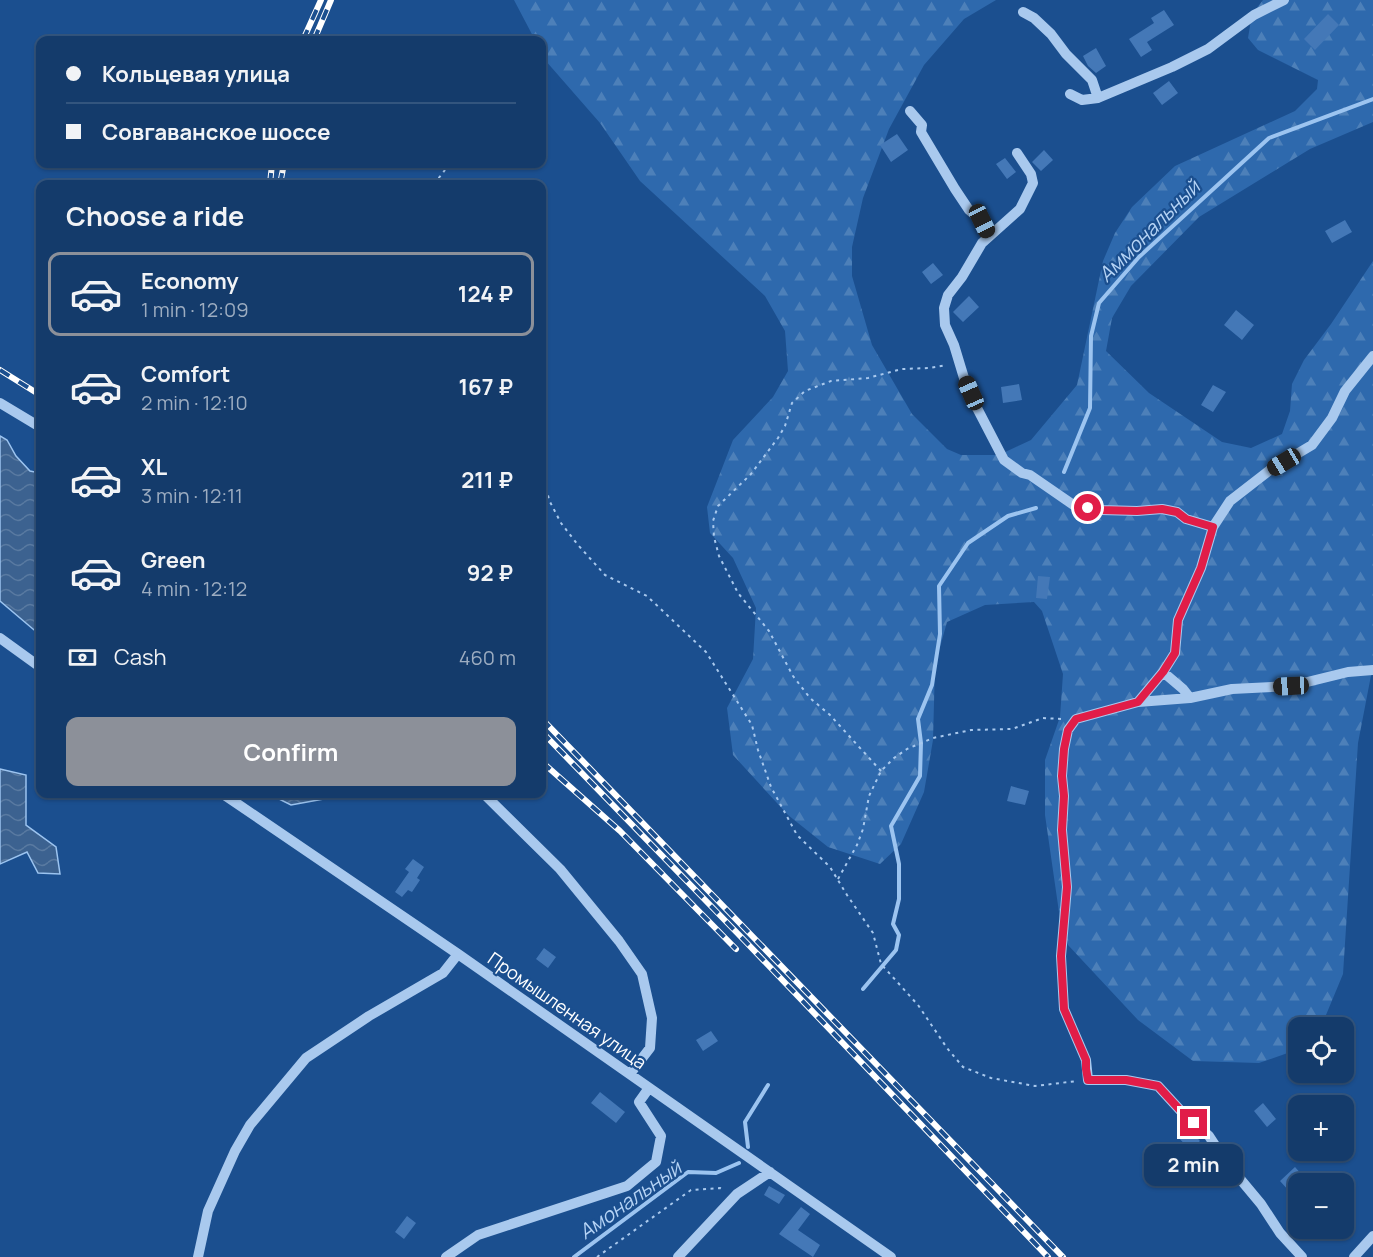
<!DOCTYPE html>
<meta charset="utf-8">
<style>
body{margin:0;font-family:Manrope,sans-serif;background:#214673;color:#f1f3f6;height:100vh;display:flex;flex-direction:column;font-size:22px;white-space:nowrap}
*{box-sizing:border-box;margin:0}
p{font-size:20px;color:#9dadc1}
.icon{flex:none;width:33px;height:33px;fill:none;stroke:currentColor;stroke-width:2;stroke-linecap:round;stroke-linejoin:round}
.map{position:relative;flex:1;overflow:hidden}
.sheet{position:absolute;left:36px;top:180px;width:510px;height:618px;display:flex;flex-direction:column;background:#143b6b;border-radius:12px;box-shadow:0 2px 4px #0004,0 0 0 2px #33557e}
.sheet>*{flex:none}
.top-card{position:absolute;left:36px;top:36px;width:510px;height:132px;border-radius:12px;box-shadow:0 2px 4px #0004,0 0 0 2px #33557e;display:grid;align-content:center;height:132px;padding:0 30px;background:#143b6b}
.buttons{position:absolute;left:1288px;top:1017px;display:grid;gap:12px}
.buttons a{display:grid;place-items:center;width:66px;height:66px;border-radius:12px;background:#143b6b;box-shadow:0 2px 4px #0004,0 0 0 2px #33557e;font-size:30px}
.end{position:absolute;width:27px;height:27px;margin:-14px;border:8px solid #e11d48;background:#fff;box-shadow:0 0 0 3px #fff}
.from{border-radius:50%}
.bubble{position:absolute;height:42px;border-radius:12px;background:#143b6b;box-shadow:0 2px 4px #0004,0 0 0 2px #33557e;font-size:20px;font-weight:700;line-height:42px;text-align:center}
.car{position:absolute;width:18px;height:36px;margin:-18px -9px;border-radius:8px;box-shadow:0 0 4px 2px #0007;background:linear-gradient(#222 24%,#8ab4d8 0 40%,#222 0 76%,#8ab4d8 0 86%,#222 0)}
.top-card b{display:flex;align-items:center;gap:21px;height:57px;font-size:22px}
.top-card b+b{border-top:2px solid #33557e}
.top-card i{width:15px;height:15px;background:#f1f3f6}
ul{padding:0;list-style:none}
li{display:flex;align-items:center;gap:18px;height:84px;margin:0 12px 9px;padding:0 18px;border:3px solid transparent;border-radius:12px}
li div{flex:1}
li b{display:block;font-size:22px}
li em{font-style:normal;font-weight:700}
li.current{border-color:#8c9099}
li>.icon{width:54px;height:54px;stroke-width:1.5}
h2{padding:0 30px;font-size:27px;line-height:72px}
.pay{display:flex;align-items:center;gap:15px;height:66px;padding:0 30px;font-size:22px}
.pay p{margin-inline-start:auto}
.primary-button{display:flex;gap:12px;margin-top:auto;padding:12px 30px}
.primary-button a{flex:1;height:69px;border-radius:12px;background:#8c9099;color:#fff;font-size:24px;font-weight:700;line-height:69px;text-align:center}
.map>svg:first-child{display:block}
.forest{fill:url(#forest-firs)}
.water{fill:url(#water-waves);stroke:#9cc4f0;stroke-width:1.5}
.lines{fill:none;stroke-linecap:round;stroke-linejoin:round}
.stream{stroke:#9cc4f0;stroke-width:4}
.building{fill:#4478b7}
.path{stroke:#a9c9ee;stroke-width:2;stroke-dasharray:3 4.5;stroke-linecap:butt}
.minor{stroke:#a9c9ee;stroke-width:10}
.rail-casing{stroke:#fff;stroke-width:6}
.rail{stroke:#1b4f8f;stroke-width:4;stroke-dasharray:11;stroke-linecap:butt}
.route{stroke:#e11d48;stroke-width:8}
.labels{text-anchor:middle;stroke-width:4.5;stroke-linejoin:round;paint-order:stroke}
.street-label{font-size:18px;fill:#fff;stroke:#1b4f8f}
.water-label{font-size:20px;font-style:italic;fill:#b5d3f5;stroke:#1b4f8f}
</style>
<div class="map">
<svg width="1373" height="1257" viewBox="0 0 1373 1257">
<defs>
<pattern id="forest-firs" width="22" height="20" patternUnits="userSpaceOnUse" patternTransform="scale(1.5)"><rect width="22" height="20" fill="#2e69ad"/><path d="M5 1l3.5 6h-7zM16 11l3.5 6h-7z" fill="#4d80b9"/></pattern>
<pattern id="water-waves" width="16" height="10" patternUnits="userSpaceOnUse" patternTransform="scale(1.5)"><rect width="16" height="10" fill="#3c6290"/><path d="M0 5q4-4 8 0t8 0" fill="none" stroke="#597aa1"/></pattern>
</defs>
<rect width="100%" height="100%" fill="#1b4f8f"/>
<path class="forest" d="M514,0H996L964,19L924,65L889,129L863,198L852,247V276L872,345L912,414L947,449L961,455H999L1031,440L1077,385L1103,261L1115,233L1132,207L1175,166L1295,111L1317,89L1318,80L1258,50L1248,38L1252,14L1263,0H1373V122L1310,149L1199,217L1131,286L1112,318L1106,351L1149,393L1222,442L1251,448L1282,434L1290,411L1292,384L1304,360L1331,324L1373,261V665L1358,743L1343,974L1321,1027L1299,1028V1049L1259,1063L1193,1061L1138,1020L1068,945L1060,919L1045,815V760L1060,717L1063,674L1042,611L1034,602L985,605L947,622L935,665L933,740L924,792L901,844L880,864L828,847L788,815L733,755L727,708L753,659L756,608L733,558L710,533L707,507L733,440L773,397L788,371L785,331L765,296L640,181L600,123L545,60L542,53V40H535Z"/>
<path class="water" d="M0,436L7,440L16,456L30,471L40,473V635L0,601Z
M0,769L26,775V825L56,847L60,874L38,873L27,852L0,864Z
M269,794H332L329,798L291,805Z"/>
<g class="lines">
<path class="stream" d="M1064,472L1090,408L1091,336L1099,303L1139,257L1269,138L1373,99
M863,989L896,950L899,935L893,924L899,899V864L891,826L920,776L921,743L918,719L932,685L940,634L939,586L968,543L1008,516L1036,508
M748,1147L745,1122L768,1085
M574,1257L688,1172L716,1173L739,1163"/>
</g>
<path class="building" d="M1164,10L1174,25L1147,42L1152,50L1141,57L1129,39L1154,23L1151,18Z
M1328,14L1339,25L1315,50L1304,39Z
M1096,48L1106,66L1096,73L1088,66L1083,56Z
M1169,81L1178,93L1162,105L1153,93Z
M897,134L908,150L891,162L880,145Z
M1044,150L1053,160L1041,171L1032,162Z
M1005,158L1016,172L1007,179L996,164Z
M1345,220L1352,232L1332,243L1325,231Z
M933,263L943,275L931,284L922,272Z
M969,296L979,307L963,322L953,312Z
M1236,310L1254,325L1242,340L1224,325Z
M1019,384L1022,400L1003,403L1001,387Z
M1213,385L1226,392L1213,412L1201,405Z
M1038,576L1050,577L1047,599L1036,598Z
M1011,786L1029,791L1025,805L1007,801Z
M413,859L424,867L417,878L420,880L412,892L408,890L402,897L395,892L409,872L405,869Z
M544,948L556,957L548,968L536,959Z
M711,1031L718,1041L703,1051L696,1040Z
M600,1092L625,1112L616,1123L591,1103Z
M1263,1103L1276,1119L1267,1127L1254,1111Z
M1188,1128L1200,1141L1190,1150L1178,1137Z
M1295,1167L1310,1184H1299V1202L1280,1181Z
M769,1186L785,1195L779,1204L764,1195Z
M801,1207L810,1214L798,1230L820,1245L813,1257L779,1234Z
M407,1216L416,1223L404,1239L395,1232Z"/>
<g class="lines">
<path class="path" d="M434,184L445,170L470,164
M542,466L549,500L561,523L578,545L605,575L647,596L706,652L752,725L758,750L771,787L797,835L830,867L847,895L873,933L881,964L918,1005L947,1048L963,1067L991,1078L1035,1086L1077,1081
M881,771L830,715L810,698L793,676L769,631L738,593L719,556L714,537L713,521L718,506L751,474L778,438L785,426L792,403L805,391L831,381L868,378L902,369L929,368L947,365
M838,879L857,845L863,829L869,796L881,771L894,758L907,749L933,738L971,730L1012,729L1043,718L1062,719
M597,1257L691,1190L720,1188L725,1190"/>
<path class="minor" d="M1023,12L1034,18L1051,34L1066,54L1092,80L1098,98
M1070,94L1082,100L1098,98L1172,67L1208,49L1254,15L1284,0
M910,111L922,125L921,132L955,189L969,210L982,221L989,236
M1017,153L1031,174L1033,183L1020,209L982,243L962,277L948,295L944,308L945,325L954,345L964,378L977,408L1004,460L1022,473L1030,475L1075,506L1101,510L1137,511L1162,509L1177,512L1186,519L1213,527
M0,403L40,427
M0,638L40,667
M1163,672L1183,689L1190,698
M1138,702L1190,698L1232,689L1291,686L1348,672L1373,670
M223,794L458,954L891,1257
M484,794L560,869L619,941L642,974L652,1018L650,1048L630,1074
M198,1257L208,1211L235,1151L250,1125L306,1058L369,1016L443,973L458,954
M446,1257L478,1235L627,1186L656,1162L661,1136L639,1102L649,1088
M678,1257L737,1194L770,1172
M1302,1257L1280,1233L1261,1204L1226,1162L1209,1136L1180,1110L1158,1086L1126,1080H1088L1086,1060L1064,1009L1061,956L1067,887L1062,830L1064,796L1062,776L1064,749L1068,730L1076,719L1138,702L1163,672L1175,653L1178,620L1201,568L1213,527L1230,501L1270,470L1312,445L1332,418L1345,391L1373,356
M1354,1257L1373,1236"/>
<g class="rail-casing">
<path id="rail" d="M303,40L321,0
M314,40L331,0
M270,184L272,164
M280,184L284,164
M0,370L40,395
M542,719L1063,1257
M542,732L744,940L1048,1257
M542,762L620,831L736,949"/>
</g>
<use href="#rail" class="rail"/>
</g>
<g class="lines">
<path class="route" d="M1088,508L1101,510L1137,511L1162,509L1177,512L1186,519L1213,527L1201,568L1178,620L1175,653L1163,672L1138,702L1076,719L1068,730L1064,749L1062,776L1064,796L1062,830L1067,887L1061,956L1064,1009L1086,1060V1069L1088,1080H1126L1158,1086L1180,1110L1194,1123"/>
</g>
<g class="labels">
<g class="street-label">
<text transform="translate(567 1011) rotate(35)" y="6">Промышленная улица</text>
</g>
<g class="water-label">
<text transform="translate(1149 231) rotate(-45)" y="7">Аммональный</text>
<text transform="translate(630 1200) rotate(-35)" y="7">Амональный</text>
</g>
</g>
</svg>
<div class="buttons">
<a><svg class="icon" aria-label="locate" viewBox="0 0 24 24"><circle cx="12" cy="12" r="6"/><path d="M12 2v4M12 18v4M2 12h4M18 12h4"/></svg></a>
<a>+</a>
<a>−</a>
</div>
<i class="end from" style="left:1088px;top:508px"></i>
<i class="end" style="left:1194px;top:1123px"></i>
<div class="bubble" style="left:1144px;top:1144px;width:99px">2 min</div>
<i class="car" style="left:982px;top:221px;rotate:154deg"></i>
<i class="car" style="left:971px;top:393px;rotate:336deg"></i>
<i class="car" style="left:1284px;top:462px;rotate:239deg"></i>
<i class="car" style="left:1291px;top:686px;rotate:267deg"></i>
<div class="top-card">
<b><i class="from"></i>Кольцевая улица</b>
<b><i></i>Совгаванское шоссе</b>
</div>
<section class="sheet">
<h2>Choose a ride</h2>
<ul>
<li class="current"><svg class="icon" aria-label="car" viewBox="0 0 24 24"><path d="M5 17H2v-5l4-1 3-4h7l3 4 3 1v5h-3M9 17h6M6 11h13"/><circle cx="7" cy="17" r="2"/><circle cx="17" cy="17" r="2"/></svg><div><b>Economy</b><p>1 min · 12:09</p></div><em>124 ₽</em></li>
<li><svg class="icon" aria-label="car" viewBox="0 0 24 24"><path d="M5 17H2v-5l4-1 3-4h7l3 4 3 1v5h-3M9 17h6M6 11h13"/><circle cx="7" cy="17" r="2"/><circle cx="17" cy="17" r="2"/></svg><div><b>Comfort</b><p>2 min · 12:10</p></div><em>167 ₽</em></li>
<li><svg class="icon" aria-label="car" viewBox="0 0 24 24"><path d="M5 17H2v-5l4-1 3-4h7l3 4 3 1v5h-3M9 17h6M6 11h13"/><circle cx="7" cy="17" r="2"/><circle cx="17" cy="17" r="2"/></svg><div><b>XL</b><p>3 min · 12:11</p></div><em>211 ₽</em></li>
<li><svg class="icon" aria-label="car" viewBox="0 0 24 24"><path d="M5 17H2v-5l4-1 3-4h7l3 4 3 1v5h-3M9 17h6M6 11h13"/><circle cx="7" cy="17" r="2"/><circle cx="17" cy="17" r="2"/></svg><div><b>Green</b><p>4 min · 12:12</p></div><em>92 ₽</em></li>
</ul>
<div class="pay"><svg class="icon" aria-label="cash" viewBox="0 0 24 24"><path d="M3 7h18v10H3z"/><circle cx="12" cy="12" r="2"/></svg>Cash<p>460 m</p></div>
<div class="primary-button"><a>Confirm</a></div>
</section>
</div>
